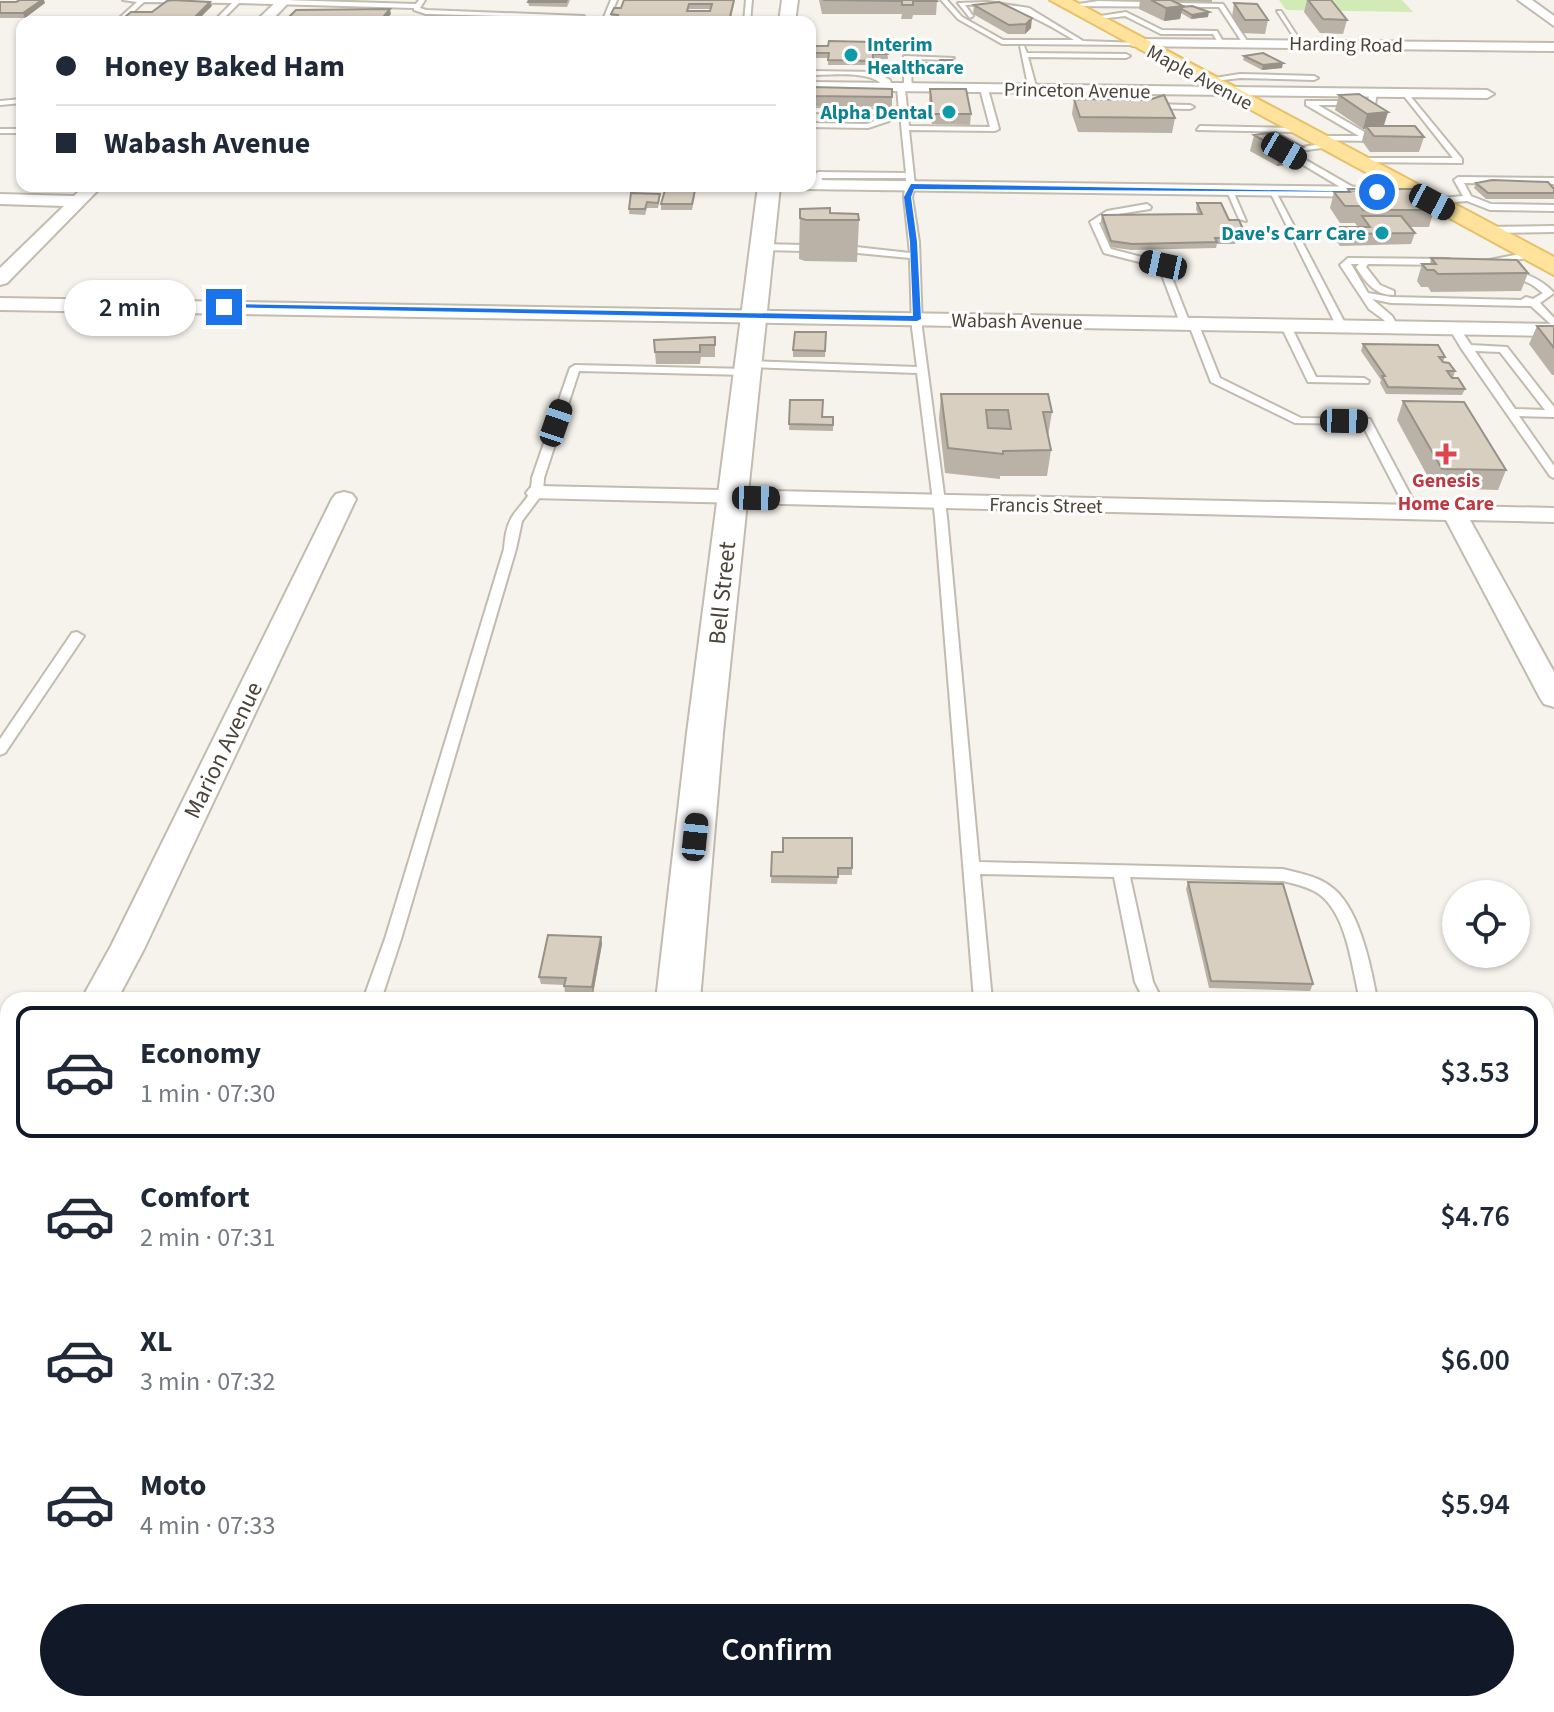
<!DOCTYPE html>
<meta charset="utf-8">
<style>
body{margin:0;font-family:"Source Sans 3",sans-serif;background:#f6f6f7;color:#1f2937;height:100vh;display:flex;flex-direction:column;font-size:30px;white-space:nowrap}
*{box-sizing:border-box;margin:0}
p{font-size:26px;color:#747a83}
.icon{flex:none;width:44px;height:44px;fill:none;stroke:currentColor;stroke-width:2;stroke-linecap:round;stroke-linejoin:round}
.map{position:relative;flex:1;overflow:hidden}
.panel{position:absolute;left:0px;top:992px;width:1554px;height:720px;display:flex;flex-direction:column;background:#fff;border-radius:24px 24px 0 0;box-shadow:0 2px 6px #0004}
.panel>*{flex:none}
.hud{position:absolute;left:16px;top:16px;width:800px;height:176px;border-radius:16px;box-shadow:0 2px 6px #0004;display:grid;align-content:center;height:176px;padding:0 40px;background:#fff}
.controls{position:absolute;left:1442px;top:880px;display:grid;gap:16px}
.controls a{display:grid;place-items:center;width:88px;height:88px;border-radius:50%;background:#fff;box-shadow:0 2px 6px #0004;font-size:40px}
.end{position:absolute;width:36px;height:36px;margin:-18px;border:10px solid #1a73e8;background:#fff;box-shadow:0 0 0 4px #fff}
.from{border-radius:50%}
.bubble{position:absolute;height:56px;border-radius:28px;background:#fff;box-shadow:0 2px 6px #0004;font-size:26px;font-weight:600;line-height:56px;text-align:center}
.car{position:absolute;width:24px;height:48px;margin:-24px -12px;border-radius:10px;box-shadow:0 0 6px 2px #0007;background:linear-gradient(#222 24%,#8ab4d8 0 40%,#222 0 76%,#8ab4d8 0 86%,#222 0)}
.hud b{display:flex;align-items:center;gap:28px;height:76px;font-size:30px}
.hud b+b{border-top:2px solid #e0e1e3}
.hud i{width:20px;height:20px;background:#1f2937}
ul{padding:14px 0 0;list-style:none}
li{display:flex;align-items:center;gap:24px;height:132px;margin:0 16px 12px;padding:0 24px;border:4px solid transparent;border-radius:16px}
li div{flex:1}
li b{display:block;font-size:30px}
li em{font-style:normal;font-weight:600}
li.current{border-color:#111827}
li>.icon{width:72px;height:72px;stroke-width:1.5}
.action{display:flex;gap:16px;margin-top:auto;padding:16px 40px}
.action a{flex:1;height:92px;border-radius:48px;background:#111827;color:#fff;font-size:32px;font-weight:600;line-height:92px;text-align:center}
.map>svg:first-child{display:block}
.green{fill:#d2eab5}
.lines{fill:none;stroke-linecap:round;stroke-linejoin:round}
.service-casing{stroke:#c2bbae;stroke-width:4}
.minor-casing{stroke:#c2bbae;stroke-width:4}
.tertiary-casing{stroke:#c2bbae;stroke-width:4}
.primary-casing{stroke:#e6c16a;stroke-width:4}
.service{fill:#fff;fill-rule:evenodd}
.minor{fill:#fff;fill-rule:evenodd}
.tertiary{fill:#fff;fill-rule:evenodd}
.primary{fill:#ffe39c;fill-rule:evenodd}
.wall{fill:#bab2a6;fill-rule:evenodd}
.shaded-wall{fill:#979187}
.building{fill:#d8cfc1;stroke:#979187;stroke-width:2;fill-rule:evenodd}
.route{fill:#1a73e8}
.culture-dot{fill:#0f9aa8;stroke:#fff;stroke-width:3}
.health-dot{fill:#e0444e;stroke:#fff;stroke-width:3}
.labels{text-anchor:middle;stroke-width:6;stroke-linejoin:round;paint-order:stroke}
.far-culture-label{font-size:20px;font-weight:bold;fill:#0d838f;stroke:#fff;text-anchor:end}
.far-street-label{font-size:20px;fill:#4b4439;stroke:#fff}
.far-health-label{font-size:20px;font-weight:bold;fill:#be3a42;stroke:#fff}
.street-label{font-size:24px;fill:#4b4439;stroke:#fff}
</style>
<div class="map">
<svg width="1554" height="1712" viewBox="0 0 1554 1712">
<rect width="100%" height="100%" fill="#f6f3ec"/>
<path class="green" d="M1279,0H1402L1413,12L1286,10Z"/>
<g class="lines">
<g class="service-casing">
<path id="service" d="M123,0H283L416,4L419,0H425L420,8L426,10L584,16L581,18L426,14L414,10V8L239,3L220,22H213L232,3L144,2L122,22H115L137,2Z
M611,0H617L608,22H602Z
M746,0H752L750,22H744Z
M941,0H947L962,17L1003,40H1074C1038,18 1009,2 965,5L973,16L970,18L958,3L988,2L1029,8L1083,41L1140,43L1137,45L1002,44L958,19Z
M1098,1L1223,4L1249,44L1244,45L1219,7L1066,6Z
M1277,11H1281L1303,45H1299Z
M1126,12L1162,30L1217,31L1224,43L1219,44L1213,34H1161L1125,16L1091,20L1088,18Z
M1020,46H1024L1027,53L1126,54L1130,56L1126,58L1028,57L1037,90L1033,92L1029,90Z
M904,56L954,58L950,60L910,59L912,88L905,89L909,126L990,127L980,89L984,87L988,89L999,129L995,131L909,130L915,186L912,197L919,242L922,328L947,517L979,862L1283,869C1298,873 1317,876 1330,886C1358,905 1370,962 1376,994L1372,1000H1352L1358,992L1356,982C1350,954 1344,913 1319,894C1309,887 1295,884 1283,881L1130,877L1153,982L1162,1000H1144L1135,982L1114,877L980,874L992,1000H974L935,517L917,373L748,367L743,364L748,361L917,367L912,328L910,258L847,252L761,250L756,247L761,244L847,246L910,253L904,197L906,178H822L821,187L814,185V175L818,172L906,173L900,114H890L889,121L868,128L810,127V123L867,124L882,118V114L810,112V108L899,110L897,88L904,87Z
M810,71L876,72L890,80L892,87L885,89C877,69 830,75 810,75Z
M1240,74L1314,76L1318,78L1314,80L1240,78L1206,82L1202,80Z
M1370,90L1377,92L1375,105H1318L1373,137V141L1309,140L1312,136H1359L1306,105V101H1368Z
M1400,91H1406L1462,159V163L1350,162L1353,158H1453Z
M22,99V103L0,105V101Z
M1148,104L1190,105L1194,107L1190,109L1145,108Z
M1200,126L1298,128L1302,130L1298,132L1197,130Z
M0,129H22V133H0Z
M1326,143L1329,147L1292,152L1358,190V194H1352L1280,151Z
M1458,177L1554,178V184L1464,183L1471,196L1491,204L1554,205V211L1490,210L1467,201L1429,204L1428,202L1432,199L1463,196L1454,180Z
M1226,189L1233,191L1246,221L1239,219Z
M1269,190L1276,192L1347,327L1346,329L1337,327Z
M1147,204L1151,207L1150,209L1112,215L1099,223L1111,249L1157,261V255H1163L1189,321L1198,323L1220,378L1301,418L1370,419L1419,511L1417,514H1409L1407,511L1362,424L1295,423L1211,382L1189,325L1180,323L1159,267L1104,253L1090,222L1107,211Z
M1554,226V232L1484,233L1480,230L1484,227Z
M1530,252L1535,255L1533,257L1484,265L1479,262Z
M1348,258L1449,259L1454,262L1449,265L1368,264L1366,267L1380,285L1394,291V295C1375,295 1366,283 1356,267L1359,264H1351L1368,293L1391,297L1521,300L1526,297L1533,299L1543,293L1531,284L1500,271L1505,268C1523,273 1541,278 1554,293L1540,303L1554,318V327L1531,306L1391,303L1372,299L1392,316L1399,328L1390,330L1384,320L1369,309L1340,265Z
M1286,323L1291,326L1316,377L1364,378L1369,381L1368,383L1308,382L1281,326Z
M1450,326H1458L1471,345L1507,347L1554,407V417L1519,416L1554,466V478L1550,476L1461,348L1449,328ZM1475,351L1500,352L1545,410L1515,409Z
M575,365L747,369L752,372L747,375L579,371L544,478L543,493L522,521L516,549L401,939L381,1000H363L385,939L504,549C505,538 506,527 512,517C522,501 531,500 532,478L570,368Z
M77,632L84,636L5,753L0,755V739L72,633Z"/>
</g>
<g class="minor-casing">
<path id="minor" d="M278,0H291L270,22H255Z
M1518,0H1532L1554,16V26Z
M1137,39L1554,43V51L1132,46L1130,43Z
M810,82L1487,90L1494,94L1487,98L810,90Z
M810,180L1379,187L1388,192L1379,197L804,189L802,186H810Z
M84,186H102L7,283L0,285V268L64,206L0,204V194L74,196Z
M0,298L1554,324V336L0,310Z
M538,486L1554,508V522L1470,520L1554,672V707L1544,704L1540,698L1446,520L530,498L526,493L530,488Z
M344,492L352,494L356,499L144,949L117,1000H81L111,946L332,499L336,494Z
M1546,1351L1554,1354V1418L1546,1415Z"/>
</g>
<g class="tertiary-casing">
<path id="tertiary" d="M782,0H798L795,22H779Z
M758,186H780L723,733L700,1000H656L687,733Z
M0,1023H8V1059H0Z
M1546,1072H1554V1112H1546Z"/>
</g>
<g class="primary-casing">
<path id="primary" d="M1050,0H1072L1554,257V275Z"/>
</g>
<use href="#service" class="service"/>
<use href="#minor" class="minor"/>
<use href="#tertiary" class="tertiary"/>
<use href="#primary" class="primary"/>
</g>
<path class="wall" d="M570,0L567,7L529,6L528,2Z
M624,0H735L730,22H615L616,19H611V14L621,8ZM689,9H711L710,11H688Z
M819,0H936L937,1L936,15H913L912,19H901L902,14H822Z
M1140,0H1212V2L1174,1L1183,6L1182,7L1208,17L1191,19L1181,13L1180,19L1164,21L1139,9Z
M1307,0H1331L1347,20L1343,34L1320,33L1304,12Z
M0,2L45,3L25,18H0Z
M999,2L1031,28L1025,34H1008L973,14L974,5Z
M1234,3L1268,20L1265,34L1242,33L1232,17Z
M814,46L887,47L888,59H873V65H828V58H814Z
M1244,56L1282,68L1262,70L1243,60Z
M915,63L954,71L953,76L915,75Z
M812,87L892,97V107L811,106Z
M930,89L971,114L970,125L932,124L929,99Z
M1339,95L1388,112L1384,126L1424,137L1419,152H1370L1362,141L1365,129H1363L1335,110Z
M1074,99L1175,118L1172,133L1078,132L1072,114Z
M1254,135L1303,147L1299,163L1277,166L1250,151Z
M1476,183L1554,193V199H1486L1474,188Z
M1348,189L1434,210L1429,227H1410L1415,233L1411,244L1340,246L1335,239L1338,227H1358L1355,223H1340L1330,208L1334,192H1347Z
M631,193L660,199L658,208H647L645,215L629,214Z
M695,196L692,210H661V204Z
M1197,203L1243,229L1242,235H1235L1237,238L1235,244H1217L1216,248L1131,250L1110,247L1101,221L1102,215L1198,214L1196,209Z
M800,209L830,213L859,220L857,262L805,261L799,259Z
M1431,258L1528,273L1521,291L1431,292L1428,287H1421L1417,281L1422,264H1430Z
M1537,326H1554V375H1552L1529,344Z
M826,332L825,357H793V350Z
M715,337V357H701L700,364H656L654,340Z
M1363,344L1445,357L1443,362L1455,371L1453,378L1465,389L1462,395L1386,394L1380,383L1381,380L1361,351Z
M941,394L1052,412L1048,436L1051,450L1047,476H1000V479L945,473L939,419Z
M790,400L822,417H833V431L789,430Z
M1403,401L1506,470L1498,490L1434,488L1397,420Z
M852,838V875H838L837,884L771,883L772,852H783Z
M1188,882L1313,984L1310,991L1209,988L1186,889Z
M601,937L602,944L593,994L565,993L564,985L541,984L539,977Z"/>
<path class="shaded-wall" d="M42,0H44L45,3L25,18L23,13Z
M210,2L212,6L196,22H190Z
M1183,6L1180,19L1164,21L1166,8Z
M390,9L391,14L384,22H379Z
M1209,12L1208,17L1191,19L1192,15Z
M1032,18L1031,28L1025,34L1026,24Z
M1283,63L1282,68L1262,70L1263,65Z
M1388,112L1383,127L1366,126L1365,129H1363L1367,114Z
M1303,147L1299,163L1277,166L1281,150Z
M601,937L602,944L593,994L592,987Z"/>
<path class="building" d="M20,0H42L23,13H0V2H16Z
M172,0L210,2L190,22H119L131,12H152L167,1Z
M529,0H567L566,2H528Z
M624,0H734L729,21L686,20L685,22H615L618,15L611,14L614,8H621ZM689,4H712L710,11H687Z
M823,0H936L937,1H913V5H902V1Z
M1151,0H1171L1183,6L1166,8Z
M1308,0H1331L1347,20L1323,19Z
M999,2L1032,18L1026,24L1009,25L974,5Z
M1234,3L1257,4L1268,20H1245Z
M1192,6L1209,12L1192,15L1182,9V7Z
M390,9L379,22L285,21L296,10Z
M500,19L565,20L564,22H496Z
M829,41L873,42V46L887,47L888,54H873V61L828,60L829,53H814V46H828Z
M1263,53L1283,63L1263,65L1244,56Z
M940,60H952L954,71L916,70L915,63H940Z
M812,87L892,89V97L811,96Z
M930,89H966L971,114H933Z
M1359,94L1388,112L1367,114L1339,95Z
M1164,95L1175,118L1080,117L1074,99L1149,100Z
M1366,126H1415L1424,137L1374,136Z
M1276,132L1303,147L1281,150L1254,135Z
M1492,180L1548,182L1554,189V193H1488L1476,183Z
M1348,189H1416L1434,210H1363L1360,206H1345L1334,192H1350Z
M665,190H695L692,204H661Z
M631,193L660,194L658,203L647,202L645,209H629Z
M1197,203H1221L1229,220H1239L1243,229H1233L1237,238H1215L1217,242L1132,244L1111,241L1102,215L1202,214Z
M830,208V213L858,214L859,220H806L800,218V209Z
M1362,216H1401L1415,233L1343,234L1338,227H1370Z
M1431,258L1517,260L1528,273L1438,274L1434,270H1427L1422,264H1436Z
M1537,326H1554V348Z
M795,332H826L825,351L793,350Z
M715,337V345H700V352H655L654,340Z
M1363,344L1438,345L1445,357H1439L1443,362L1449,363L1455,371H1447L1452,378H1458L1465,389L1388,387L1382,376H1385Z
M941,394H1048L1052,412H1043L1051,450L1003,451V454L948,448ZM986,410H1008L1011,429L988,428Z
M790,400H823L822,417H833V425L789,424Z
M1403,401L1464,402L1506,470L1442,469Z
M783,838H852V868H838V877L771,876L772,852H783Z
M1188,882L1283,884L1313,984L1211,981Z
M548,935L601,937L592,987L564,986L566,978L539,977Z"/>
<path class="route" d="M911,184L1381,192L914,189L911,197L917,242L921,319L917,321L220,307L224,304L913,316L910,242L904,197Z"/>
<g class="culture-dot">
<circle cx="851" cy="55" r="8"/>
<circle cx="949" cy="112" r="8"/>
<circle cx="1382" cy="233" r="8"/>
</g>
<path class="health-dot" d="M1442 442h8v8h8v8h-8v8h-8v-8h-8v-8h8z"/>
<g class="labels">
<g class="far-culture-label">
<text x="867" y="51" text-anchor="start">Interim<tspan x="867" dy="23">Healthcare</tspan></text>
<text x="933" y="119">Alpha Dental</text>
<text x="1366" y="240">Dave's Carr Care</text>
</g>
<g class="far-street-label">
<text transform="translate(1346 44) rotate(1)" y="7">Harding Road</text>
<text transform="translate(1200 77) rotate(28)" y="7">Maple Avenue</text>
<text transform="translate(1077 90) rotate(1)" y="7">Princeton Avenue</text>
<text transform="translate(1017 321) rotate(1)" y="7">Wabash Avenue</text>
<text transform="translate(1046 505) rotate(1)" y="7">Francis Street</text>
</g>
<g class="far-health-label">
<text x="1446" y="487">Genesis<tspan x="1446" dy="23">Home Care</tspan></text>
</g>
<g class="street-label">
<text transform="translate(722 593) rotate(-84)" y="8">Bell Street</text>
<text transform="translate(223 750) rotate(-64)" y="8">Marion Avenue</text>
</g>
</g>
</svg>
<div class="controls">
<a><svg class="icon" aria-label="locate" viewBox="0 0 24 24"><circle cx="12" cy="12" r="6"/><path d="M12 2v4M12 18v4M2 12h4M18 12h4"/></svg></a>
</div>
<i class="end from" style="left:1377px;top:192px"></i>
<i class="end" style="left:224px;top:307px"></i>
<div class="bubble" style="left:64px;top:280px;width:132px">2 min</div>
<i class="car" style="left:1284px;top:151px;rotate:120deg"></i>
<i class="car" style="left:1432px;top:202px;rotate:118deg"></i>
<i class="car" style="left:1163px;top:265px;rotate:282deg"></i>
<i class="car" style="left:1344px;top:421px;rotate:91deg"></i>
<i class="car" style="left:556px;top:423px;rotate:19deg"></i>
<i class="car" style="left:756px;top:498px;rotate:91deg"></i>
<i class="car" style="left:695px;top:837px;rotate:6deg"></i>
<div class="hud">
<b><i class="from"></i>Honey Baked Ham</b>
<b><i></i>Wabash Avenue</b>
</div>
<section class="panel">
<ul>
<li class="current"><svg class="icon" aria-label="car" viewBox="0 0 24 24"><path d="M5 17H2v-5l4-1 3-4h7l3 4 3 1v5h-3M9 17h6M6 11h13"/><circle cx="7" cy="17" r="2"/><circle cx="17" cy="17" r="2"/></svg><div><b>Economy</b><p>1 min · 07:30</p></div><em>$3.53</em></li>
<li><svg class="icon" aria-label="car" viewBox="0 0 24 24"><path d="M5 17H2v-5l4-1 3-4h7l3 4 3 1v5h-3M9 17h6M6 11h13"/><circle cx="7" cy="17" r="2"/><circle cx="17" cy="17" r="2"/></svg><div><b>Comfort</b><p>2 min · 07:31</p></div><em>$4.76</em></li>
<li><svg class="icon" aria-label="car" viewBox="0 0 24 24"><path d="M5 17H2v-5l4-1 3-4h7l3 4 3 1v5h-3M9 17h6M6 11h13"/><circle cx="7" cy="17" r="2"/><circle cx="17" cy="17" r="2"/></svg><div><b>XL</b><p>3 min · 07:32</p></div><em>$6.00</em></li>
<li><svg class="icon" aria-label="car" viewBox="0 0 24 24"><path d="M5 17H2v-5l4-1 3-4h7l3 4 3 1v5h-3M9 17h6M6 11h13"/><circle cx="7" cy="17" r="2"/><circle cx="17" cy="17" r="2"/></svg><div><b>Moto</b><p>4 min · 07:33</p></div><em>$5.94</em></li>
</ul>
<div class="action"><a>Confirm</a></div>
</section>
</div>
